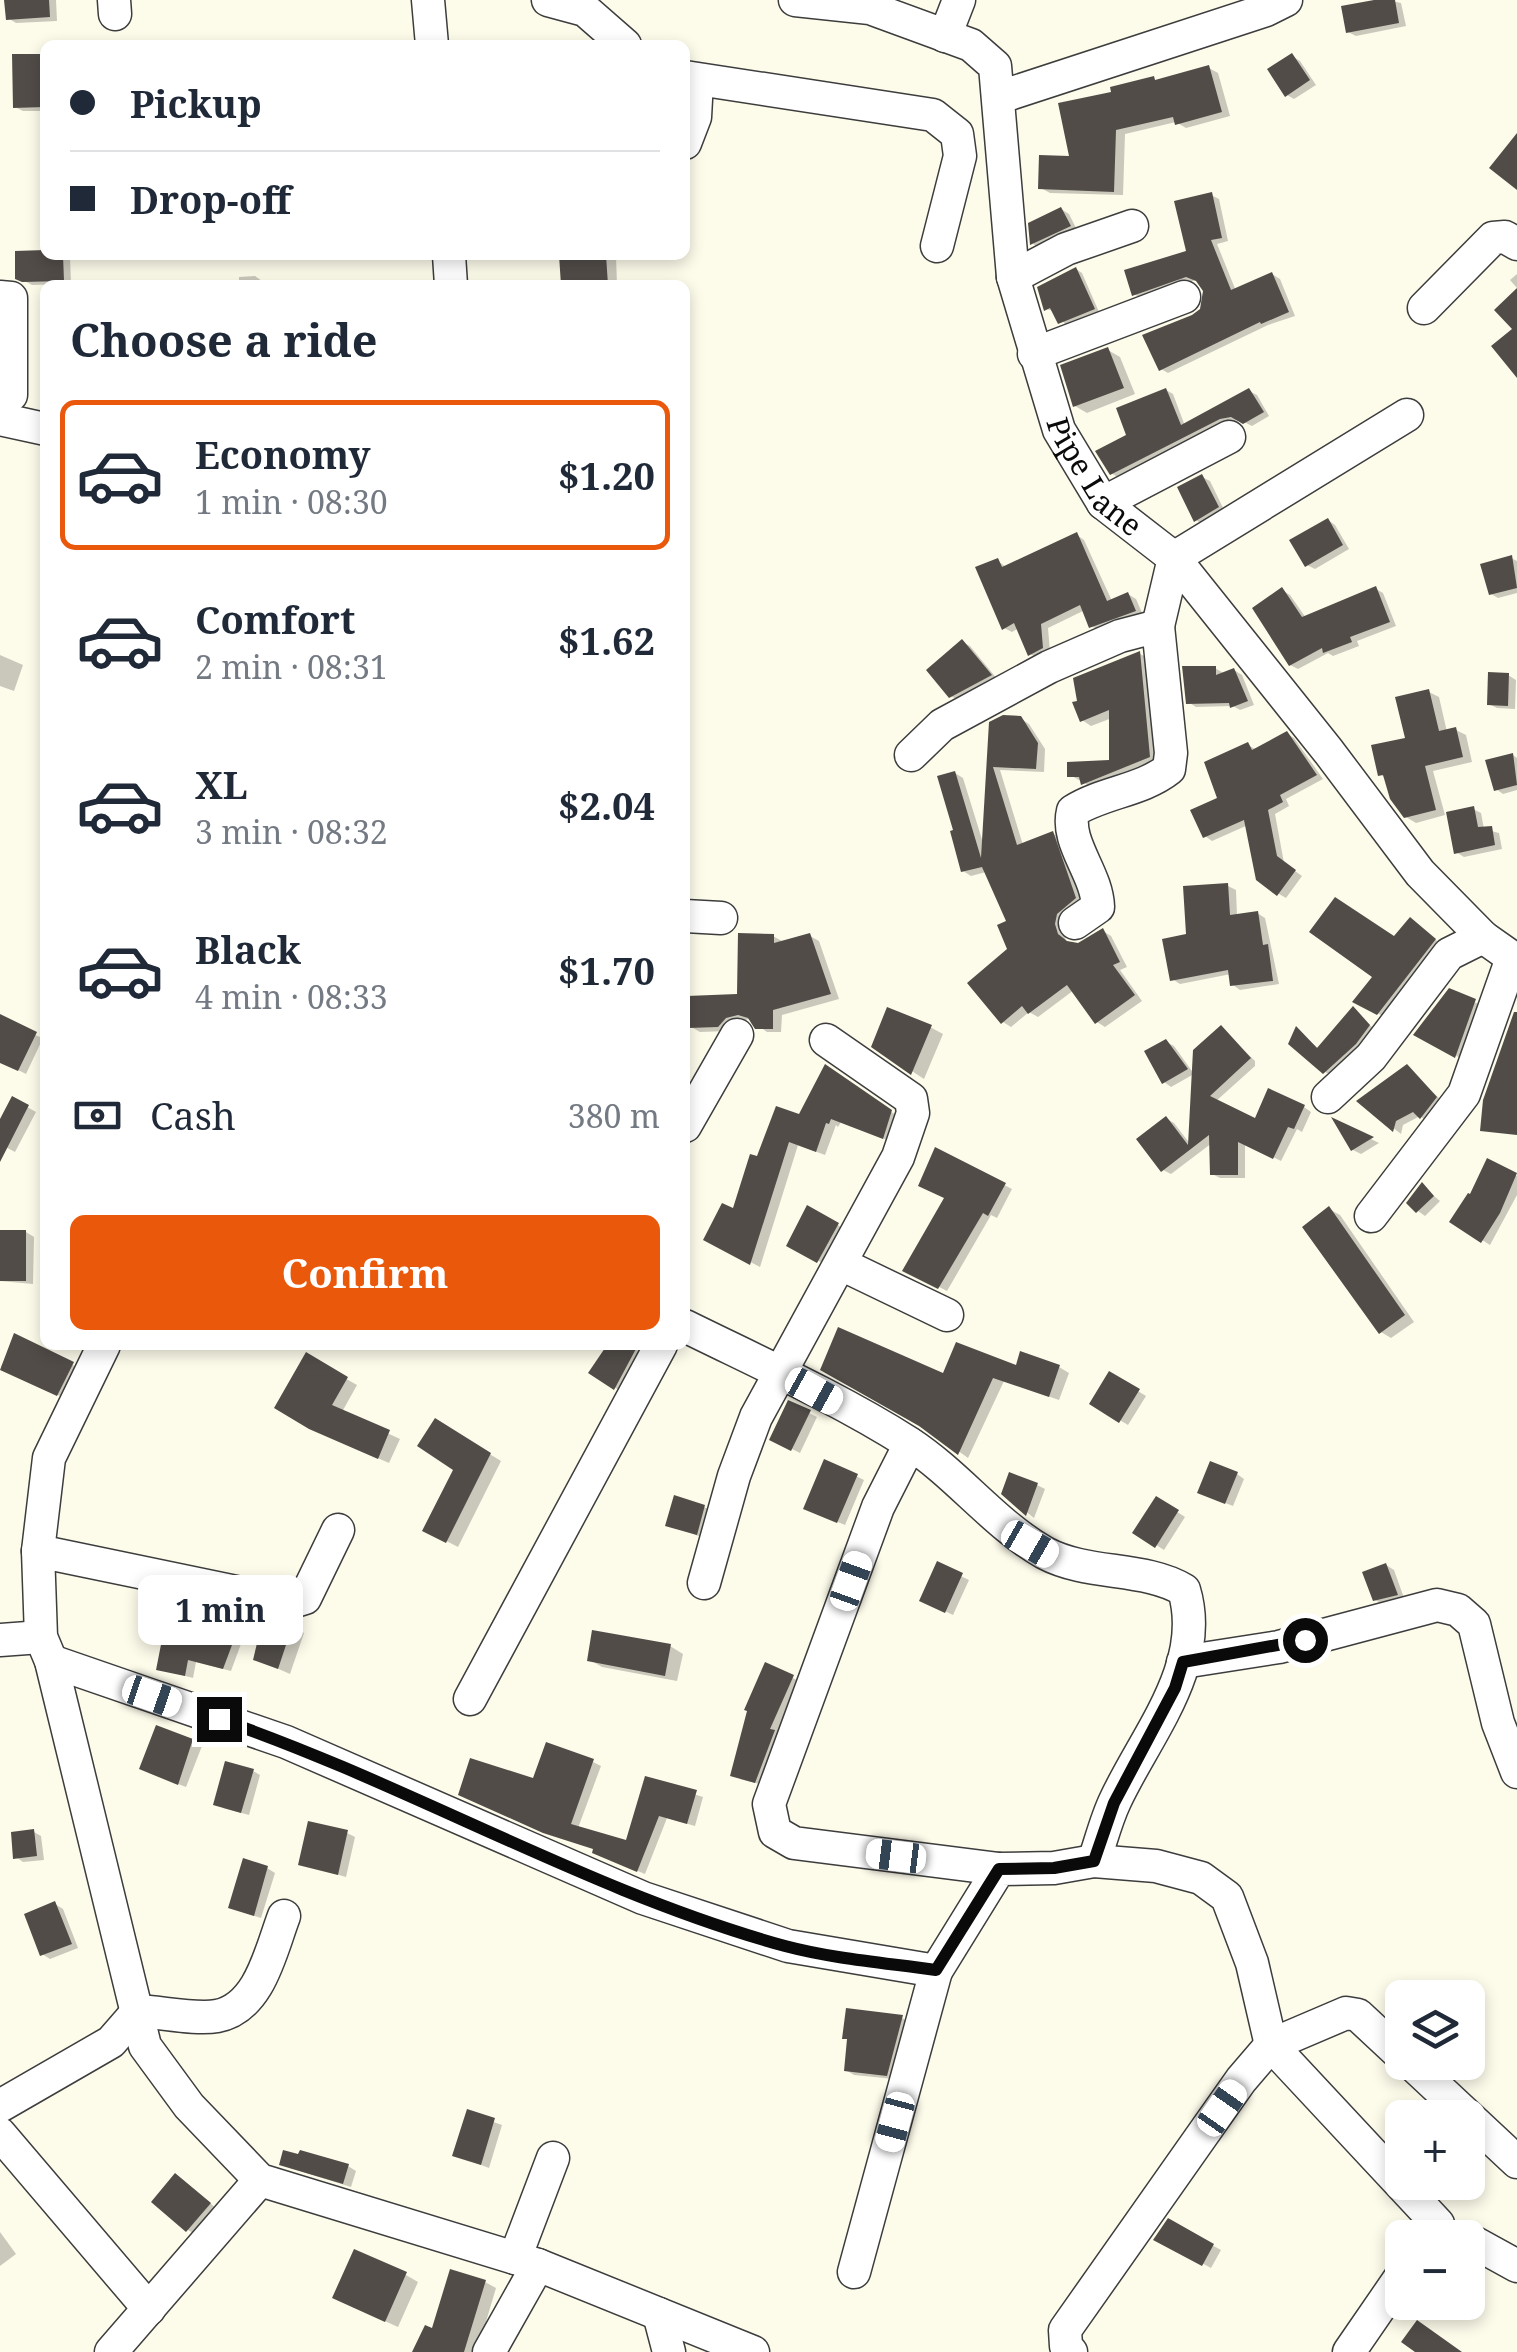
<!DOCTYPE html>
<meta charset="utf-8">
<style>
body{margin:0;font-family:"Noto Serif",serif;background:#f6f6f7;color:#1f2937;height:100vh;display:flex;flex-direction:column;font-size:38px;white-space:nowrap}
*{box-sizing:border-box;margin:0}
p{font-size:32px;color:#747a83}
.icon{flex:none;width:55px;height:55px;fill:none;stroke:currentColor;stroke-width:2;stroke-linecap:round;stroke-linejoin:round}
.map{position:relative;flex:1;overflow:hidden}
.panel{position:absolute;left:40px;top:280px;width:650px;height:1070px;display:flex;flex-direction:column;background:#fff;border-radius:15px;box-shadow:0 5px 15px #0003}
.panel>*{flex:none}
.hud{position:absolute;left:40px;top:40px;width:650px;height:220px;border-radius:15px;box-shadow:0 5px 15px #0003;display:grid;align-content:center;height:220px;padding:0 30px;background:#fff}
.tools{position:absolute;left:1385px;top:1980px;display:grid;gap:20px}
.tools a{display:grid;place-items:center;width:100px;height:100px;border-radius:15px;background:#fff;box-shadow:0 5px 15px #0003;font-size:50px}
.end{position:absolute;width:45px;height:45px;margin:-22px;border:12px solid #0a0a0a;background:#fff;box-shadow:0 0 0 5px #fff}
.from{border-radius:50%}
.bubble{position:absolute;height:70px;border-radius:15px;background:#fff;box-shadow:0 5px 15px #0003;font-size:32px;font-weight:700;line-height:70px;text-align:center}
.car{position:absolute;width:30px;height:60px;margin:-30px -15px;border-radius:12px;box-shadow:0 0 8px 2px #0007;background:linear-gradient(#fff 24%,#345 0 40%,#fff 0 76%,#345 0 86%,#fff 0)}
.hud b{display:flex;align-items:center;gap:35px;height:95px;font-size:38px}
.hud b+b{border-top:2px solid #e0e1e3}
.hud i{width:25px;height:25px;background:#1f2937}
ul{padding:0;list-style:none}
li{display:flex;align-items:center;gap:30px;height:150px;margin:0 20px 15px;padding:0 10px;border:5px solid transparent;border-radius:15px}
li div{flex:1}
li b{display:block;font-size:38px}
li em{font-style:normal;font-weight:700}
li.current{border-color:#ea580c}
li>.icon{width:90px;height:90px;stroke-width:1.5}
h2{padding:0 30px;font-size:45px;line-height:120px}
.pay{display:flex;align-items:center;gap:25px;height:110px;padding:0 30px;font-size:38px}
.pay p{margin-inline-start:auto}
.button{display:flex;gap:20px;margin-top:auto;padding:20px 30px}
.button a{flex:1;height:115px;border-radius:15px;background:#ea580c;color:#fff;font-size:40px;font-weight:700;line-height:115px;text-align:center}
.map>svg:first-child{display:block}
.shadow{fill:#0003}
.building{fill:#514c48}
.lines{fill:none;stroke-linecap:round;stroke-linejoin:round}
.minor-casing{stroke:#3d3d3d;stroke-width:35}
.minor{stroke:#fff;stroke-width:32}
.route{stroke:#0a0a0a;stroke-width:12}
.labels{text-anchor:middle;stroke-width:10;stroke-linejoin:round;paint-order:stroke}
.street-label{font-size:30px;fill:#0a0a0a;stroke:#fff}
</style>
<div class="map">
<svg width="1517" height="2352" viewBox="0 0 1517 2352">
<rect width="100%" height="100%" fill="#fdfbea"/>
<path class="shadow" d="M7,0H56L57,21L16,23L8,18Z
M1387,0L1401,3L1406,26L1356,36L1348,32Z
M45,56V111H23L15,107Z
M1292,56L1300,61L1316,85L1294,99L1287,95Z
M1209,68L1218,73L1230,116L1186,128L1176,122L1125,134L1123,195L1050,193L1041,188L1072,159L1114,94L1153,79L1159,82Z
M1211,195L1219,199L1228,241L1217,244L1236,291L1272,274L1280,279L1295,316L1268,325L1168,373L1161,369L1193,317L1202,310L1206,290L1196,280L1141,298L1134,294L1188,253Z
M1061,209L1069,214L1077,230L1040,248L1033,244Z
M45,252V255L70,256L71,284L32,285L17,277Z
M562,255H616L617,285H563Z
M1076,269L1082,273L1099,312L1066,325L1054,311L1046,309Z
M1517,274V288L1510,280Z
M255,276L262,281L263,285H232H239V277Z
M193,281L200,285H150V284Z
M1108,350L1120,357L1135,394L1087,413L1075,406Z
M1166,390L1173,394L1185,426L1249,391L1257,395L1269,416L1252,426L1240,420L1228,422L1119,478L1111,473L1130,436Z
M1202,477L1210,481L1225,512L1204,525L1196,520Z
M1328,520L1335,525L1349,549L1315,569L1307,565Z
M1077,535L1084,540L1112,601L1128,594L1136,599L1143,615L1099,630L1091,626L1085,610L1048,628L1050,652L1038,658L1030,654L1019,628L1012,632L1004,628L998,561L1007,568Z
M1511,558L1517,561V593L1498,598L1491,594Z
M1376,589L1383,593L1396,626L1357,641L1359,646L1333,656L1328,653L1298,669L1290,665L1282,590L1290,595L1306,618Z
M962,642L970,646L998,680L959,701L951,696Z
M1140,654L1150,659L1159,762L1093,788L1070,775L1111,762L1112,718L1091,726L1082,720Z
M0,655L23,665L14,691L0,686Z
M1215,668L1225,674L1234,670L1242,675L1254,705L1240,710L1233,706L1196,707L1188,702Z
M1508,675L1516,680L1515,709L1497,708L1489,704Z
M1429,692L1439,697L1447,732L1456,730L1466,735L1472,762L1433,771L1445,815L1416,823L1406,817L1386,778L1380,774L1408,740Z
M1020,718L1029,724L1045,749L1044,772L1000,770L1023,845L1052,833L1061,838L1084,903L1063,930L1066,941L1078,945L1103,931L1111,936L1127,967L1120,970L1142,1001L1105,1027L1097,1022L1074,990L1038,1017L1029,1012L1011,1027L1003,1022L1010,950L1009,923L986,872L971,876L963,871L955,773L963,778L984,846L991,724Z
M1287,734L1294,738L1323,779L1286,799L1289,806L1275,814L1284,863L1302,876L1286,898L1279,894L1248,825L1212,841L1205,836L1248,745L1255,749Z
M1513,755L1517,758V790L1503,794L1496,789Z
M1473,809L1481,813L1484,829L1499,833L1502,849L1464,857L1456,852Z
M1228,886L1236,890L1237,916L1257,913L1265,918L1279,984L1240,990L1233,985L1231,974L1180,984L1172,979L1188,936Z
M1418,925L1442,945L1386,1018L1356,1001L1376,976L1395,939Z
M773,936L782,941L810,936L819,941L839,999L782,1015L781,1032H767L749,1019L736,1022L728,1031L700,1032L691,1027V1022L685,1023V999L740,996Z
M1449,991L1483,1006L1464,1060L1416,1034Z
M1354,1010L1376,1031L1333,1076L1325,1072L1297,1030L1319,1049Z
M0,1022L43,1038L26,1074L0,1061Z
M930,1027L943,1034L924,1079L874,1046Z
M1221,1028L1255,1061V1066L1215,1102L1256,1121L1304,1107L1311,1112L1302,1132L1297,1129L1281,1161L1245,1143V1178H1220L1212,1174V1143L1171,1174L1163,1170L1167,1119L1174,1123L1191,1145Z
M1166,1042L1174,1046L1194,1074L1171,1087L1164,1082Z
M1407,1067L1443,1102L1428,1122L1420,1116L1403,1125L1401,1134L1360,1102Z
M834,1072L900,1118L892,1142L841,1122L838,1127L836,1125L825,1155L798,1145L760,1267L706,1239L734,1212Z
M13,1099L36,1112L15,1152L0,1144V1124Z
M1338,1123L1373,1140L1379,1143L1361,1154L1353,1150Z
M936,1150L1012,1189L997,1218L991,1215L947,1291L906,1270L947,1198Z
M1488,1162L1517,1176V1195L1490,1245L1452,1221L1472,1198Z
M1422,1186L1440,1201L1425,1216L1418,1211Z
M808,1209L845,1229L826,1265L789,1245Z
M1329,1209L1340,1215L1414,1322L1391,1338L1381,1332Z
M0,1232H26L34,1237L33,1284L0,1281Z
M15,1337L85,1371L70,1401L1,1367Z
M610,1345H649L622,1392L592,1373Z
M306,1356L357,1385L342,1412L400,1439L389,1463L323,1434Z
M1059,1367L1069,1373L1059,1400L1004,1381L968,1458L921,1424L945,1377Z
M1110,1374L1146,1396L1128,1425L1093,1404Z
M809,1413L817,1417L800,1453L772,1439Z
M436,1421L501,1461L458,1547L425,1530L456,1469Z
M1237,1474L1244,1479L1233,1506L1208,1496Z
M856,1476L864,1480L845,1525L814,1512Z
M1037,1485L1045,1489L1034,1518L1003,1493Z
M1157,1499L1185,1517L1164,1550L1136,1532Z
M704,1507L712,1511L704,1538L668,1525Z
M938,1565L969,1580L953,1615L922,1600Z
M1386,1565L1394,1570L1404,1598L1383,1604L1375,1600Z
M206,1616L246,1626H292L304,1633L290,1674L256,1659L261,1641L245,1633L231,1671L196,1662L193,1678L159,1669L204,1623Z
M670,1646L683,1654L677,1681L602,1667L590,1660Z
M767,1666L801,1682L777,1734L781,1737L763,1785L740,1779Z
M158,1728L202,1746L186,1787L149,1773Z
M593,1762L601,1766L578,1828L628,1843L646,1779L703,1797L695,1826L667,1818L645,1874L602,1856L595,1849L554,1836Z
M253,1771L260,1775L249,1815L223,1808Z
M34,1832L41,1836L44,1860L23,1862L16,1857Z
M347,1833L355,1837L346,1877L301,1864Z
M267,1868L275,1873L261,1918L239,1911Z
M55,1904L63,1909L78,1948L50,1959L42,1954Z
M902,2018L909,2022L894,2079L854,2075L846,2070Z
M468,2113L502,2125L489,2168L455,2155Z
M348,2166L356,2171L351,2187L290,2168Z
M183,2180L217,2209L195,2234L188,2230Z
M1169,2222L1221,2250L1211,2268L1157,2239Z
M0,2232L16,2254L0,2266Z
M406,2275L418,2282L398,2327L347,2304Z
M485,2282L496,2288L477,2352H415Z"/>
<path class="building" d="M4,0H49L50,17L6,20Z
M1374,0H1395L1399,23L1346,33L1341,6Z
M1292,53L1310,80L1285,97L1267,69Z
M12,54H45V107L13,108Z
M1209,65L1222,112L1175,125L1173,117L1116,130L1114,192L1038,189L1039,155L1069,156L1058,103L1111,92L1110,87L1154,76L1155,80Z
M1517,133V190L1489,168Z
M1212,192L1222,238L1211,240L1231,290L1272,272L1289,312L1261,324L1260,322L1159,371L1142,335L1192,315L1200,309L1203,291L1196,281L1186,277L1132,296L1124,270L1186,251L1174,201Z
M1061,207L1071,226L1030,245L1028,223Z
M45,250V255H63L64,281L22,282L15,279V251Z
M559,255H606L608,285H561Z
M1076,267L1095,309L1058,324L1050,308L1044,311L1037,287Z
M1517,288V378L1491,346L1512,329L1494,310Z
M1108,347L1124,388L1073,407L1060,365Z
M1166,388L1181,425L1249,388L1264,412L1243,424L1231,417L1220,419L1110,475L1095,451L1126,435L1116,408Z
M1202,474L1219,507L1194,522L1177,487Z
M1328,518L1343,545L1305,567L1289,540Z
M1077,532L1107,601L1128,592L1136,611L1089,628L1080,605L1041,624L1043,648L1028,656L1014,623L1002,630L975,567L998,558L1002,567Z
M1512,555L1517,588L1489,595L1480,564Z
M1376,586L1390,622L1350,637L1352,642L1323,653L1322,648L1289,666L1252,608L1282,587L1302,617Z
M962,639L992,675L949,698L926,670Z
M1140,651L1150,757L1081,785L1079,777H1067V762L1109,760V710L1080,722L1072,702L1077,701L1073,678Z
M1182,666H1216V675L1234,668L1248,701L1230,708L1229,703L1186,704Z
M1488,672L1509,673L1508,706L1487,705Z
M1429,689L1439,731L1456,727L1463,757L1425,766L1436,810L1404,818L1390,799L1383,775L1378,776L1371,745L1405,738L1395,697Z
M1003,715L1021,716L1038,743L1036,769L993,767L1017,845L1053,831L1076,898L1057,914L1055,924L1058,934L1067,941L1078,943L1103,928L1120,962L1113,965L1135,995L1095,1024L1067,985L1028,1014L1022,1006L1001,1024L967,983L1007,949L997,925L1006,921L982,867L961,872L950,831L953,830L937,776L955,771L981,858L989,722Z
M1287,731L1317,775L1280,795L1283,802L1268,810L1277,856L1296,870L1277,896L1256,880L1244,820L1203,838L1190,810L1217,798L1204,762L1248,742L1252,750Z
M1513,753L1517,785L1494,791L1485,760Z
M1474,806L1478,827L1492,826L1495,845L1454,854L1446,812Z
M1228,883L1230,915L1258,911L1263,945L1268,944L1273,981L1230,986L1228,970L1170,981L1162,939L1186,934L1183,886Z
M1335,897L1394,936L1410,917L1436,939L1377,1015L1352,1002L1372,977L1309,932Z
M738,933L774,934V943L810,933L831,994L773,1010V1029H755L748,1018L738,1015L726,1018L718,1027L688,1028L687,996L737,994Z
M1449,988L1476,999L1455,1058L1413,1035Z
M1353,1006L1370,1025L1356,1044L1323,1074L1288,1044L1296,1026L1317,1048Z
M887,1007L932,1025L911,1075L871,1047Z
M1514,1012H1517V1135L1480,1131L1483,1100Z
M0,1014L37,1032L18,1071L0,1063Z
M1221,1025L1251,1058L1210,1096L1255,1118L1268,1088L1305,1105L1294,1129L1288,1127L1273,1159L1238,1142V1175H1210L1209,1135L1161,1172L1136,1139L1166,1116L1188,1145L1193,1050Z
M1166,1039L1188,1069L1162,1084L1144,1051Z
M825,1064L892,1110L883,1139L831,1119L829,1124L826,1123L816,1152L789,1142L750,1265L703,1240L722,1203L733,1208L750,1154L757,1156L776,1106L799,1114Z
M1407,1064L1437,1097L1420,1119L1413,1112L1396,1121L1393,1132L1356,1101Z
M12,1096L29,1105L0,1162V1119Z
M1331,1117L1374,1137L1351,1151Z
M935,1147L1006,1183L988,1216L983,1213L938,1289L902,1271L944,1198L918,1186Z
M1487,1158L1517,1173L1500,1213L1481,1243L1449,1222L1468,1193L1470,1194Z
M1422,1182L1434,1196L1416,1213L1406,1203Z
M807,1205L839,1223L817,1263L786,1246Z
M1329,1206L1405,1315L1379,1334L1302,1227Z
M0,1230H26V1281H0Z
M838,1327L943,1373L956,1342L1016,1365L1020,1351L1060,1365L1049,1397L993,1378L958,1455L919,1426L820,1370Z
M14,1333L74,1362L57,1396L0,1370Z
M607,1345H638L614,1390L588,1373Z
M306,1352L348,1377L332,1405L390,1430L378,1459L309,1429L274,1408Z
M1109,1371L1140,1389L1119,1423L1089,1404Z
M788,1400L811,1410L791,1451L769,1440Z
M435,1418L491,1453L446,1543L422,1531L453,1470L417,1446Z
M824,1459L858,1474L837,1523L803,1509Z
M1210,1461L1238,1472L1225,1504L1197,1493Z
M1009,1472L1038,1483L1026,1516L1001,1494Z
M674,1495L705,1505L697,1535L665,1526Z
M1156,1496L1179,1510L1155,1548L1132,1533Z
M937,1561L963,1573L945,1613L919,1601Z
M1386,1563L1398,1595L1373,1601L1362,1572Z
M204,1613L241,1621L223,1669L188,1660L185,1676L156,1670L167,1614L203,1620Z
M247,1615L293,1624L278,1669L253,1660L258,1639L241,1633Z
M592,1630L671,1644L665,1676L587,1661Z
M765,1662L794,1675L770,1729L775,1730L755,1783L730,1776L747,1711L744,1710Z
M156,1725L193,1739L178,1785L139,1769Z
M546,1742L594,1759L571,1824L626,1840L645,1776L697,1790L687,1824L659,1816L637,1872L592,1853L593,1849L543,1833L458,1795L470,1758L533,1778Z
M225,1761L254,1769L241,1813L213,1805Z
M308,1821L348,1830L338,1875L298,1865Z
M34,1829L37,1856L13,1859L11,1832Z
M243,1858L268,1866L254,1916L228,1908Z
M55,1901L72,1944L40,1956L24,1914Z
M846,2008L903,2015L887,2076L844,2071L847,2039H842Z
M467,2109L495,2118L481,2165L452,2156Z
M283,2150L298,2154L300,2150L349,2164L343,2184L279,2165Z
M175,2173L211,2203L186,2232L151,2202Z
M1168,2218L1214,2244L1202,2266L1153,2240Z
M354,2249L407,2272L385,2322L332,2298Z
M450,2269L486,2280L464,2352H412L425,2325L432,2328Z
M1417,2320L1462,2352H1415L1401,2342Z"/>
<g class="lines">
<g class="minor-casing">
<g id="minor">
<path d="M114,0L115,14"/>
<path d="M428,0L432,45"/>
<path d="M548,0L585,10L625,45"/>
<path id="s1" d="M795,0L870,8L971,45L995,66L1013,277L1059,430L1103,503L1174,558L1329,752L1420,873L1483,937L1517,961"/>
<path d="M945,36L959,0"/>
<path d="M685,77L933,115L957,134L960,156L937,246"/>
<path d="M1000,97L1266,10L1286,0"/>
<path d="M685,143L695,117L697,81"/>
<path d="M449,255L451,285"/>
<path d="M1013,277L1066,249L1132,226"/>
<path d="M0,297L11,298V395"/>
<path d="M1424,308L1493,238L1505,237L1517,244"/>
<path d="M1034,354L1184,297"/>
<path d="M0,419L45,429"/>
<path d="M1103,503L1229,437"/>
<path d="M1158,626L1174,558L1407,415"/>
<path d="M911,755L942,725L1049,667L1120,636L1158,626L1171,753L1169,769C1141,791 1103,792 1073,811C1065,843 1097,873 1098,907L1075,923"/>
<path d="M685,916L721,918"/>
<path d="M1328,1097L1371,1057L1449,954L1483,937"/>
<path d="M685,1126L737,1035"/>
<path d="M1371,1216L1464,1094L1512,958"/>
<path d="M841,1264L947,1315"/>
<path d="M685,1326C760,1363 838,1398 909,1443C958,1475 994,1524 1045,1553C1088,1576 1144,1566 1184,1590C1207,1666 1145,1736 1115,1801C1106,1820 1101,1841 1094,1861"/>
<path d="M104,1345L49,1458L38,1551L41,1637L51,1661L145,2046L189,2106L260,2180L538,2265L753,2352"/>
<path d="M910,1444L878,1507L769,1804L775,1832L794,1843L999,1869"/>
<path d="M38,1551L289,1603L305,1598L338,1530"/>
<path d="M704,1583L734,1476L756,1417L898,1157L913,1113L911,1099L826,1040"/>
<path d="M0,1640L41,1637"/>
<path d="M51,1661L286,1742L643,1898L788,1946L936,1971L999,1869L1054,1868L1094,1861L1156,1866L1201,1878L1227,1897L1252,1963L1271,2045L1438,2224L1428,2238"/>
<path d="M1183,1662L1279,1647L1437,1605L1458,1610L1474,1624L1498,1723L1517,1772"/>
<path d="M470,1699L661,1345"/>
<path d="M138,2011C161,2012 196,2020 217,2016C260,2008 271,1950 284,1916"/>
<path d="M1410,2062L1517,2162"/>
<path d="M0,2106L111,2042L138,2011"/>
<path d="M0,2134L149,2309"/>
<path d="M1468,2239L1517,2266"/>
<path d="M515,2258L553,2158"/>
<path d="M854,2272L936,1971"/>
<path d="M659,2314L669,2352"/>
<path d="M111,2352L260,2180"/>
<path d="M489,2352L538,2265"/>
<path d="M1071,2352L1066,2346L1065,2330L1241,2080L1271,2045L1346,2013L1358,2015L1402,2056"/>
<path d="M1349,2352L1402,2275"/>
</g>
</g>
<use href="#minor" class="minor"/>
</g>
<g class="lines">
<path class="route" d="M219,1719C411,1785 589,1892 785,1946C834,1959 887,1963 936,1970L999,1869L1054,1868L1094,1861L1114,1803L1175,1688L1183,1662L1305,1640"/>
</g>
<g class="labels">
<g class="street-label">
<text dy="10" stroke="none"><textPath href="#s1" startOffset="645">Pipe Lane</textPath></text>
</g>
</g>
</svg>
<div class="tools">
<a><svg class="icon" aria-label="layers" viewBox="0 0 24 24"><path d="M12 4l9 5-9 5-9-5zM3 14l9 5 9-5"/></svg></a>
<a>+</a>
<a>−</a>
</div>
<i class="end from" style="left:1305px;top:1640px"></i>
<i class="end" style="left:219px;top:1719px"></i>
<div class="bubble" style="left:138px;top:1575px;width:165px">1 min</div>
<i class="car" style="left:814px;top:1391px;rotate:119deg"></i>
<i class="car" style="left:1030px;top:1544px;rotate:120deg"></i>
<i class="car" style="left:851px;top:1581px;rotate:20deg"></i>
<i class="car" style="left:152px;top:1696px;rotate:109deg"></i>
<i class="car" style="left:896px;top:1856px;rotate:277deg"></i>
<i class="car" style="left:1222px;top:2108px;rotate:35deg"></i>
<i class="car" style="left:895px;top:2122px;rotate:195deg"></i>
<div class="hud">
<b><i class="from"></i>Pickup</b>
<b><i></i>Drop-off</b>
</div>
<section class="panel">
<h2>Choose a ride</h2>
<ul>
<li class="current"><svg class="icon" aria-label="car" viewBox="0 0 24 24"><path d="M5 17H2v-5l4-1 3-4h7l3 4 3 1v5h-3M9 17h6M6 11h13"/><circle cx="7" cy="17" r="2"/><circle cx="17" cy="17" r="2"/></svg><div><b>Economy</b><p>1 min · 08:30</p></div><em>$1.20</em></li>
<li><svg class="icon" aria-label="car" viewBox="0 0 24 24"><path d="M5 17H2v-5l4-1 3-4h7l3 4 3 1v5h-3M9 17h6M6 11h13"/><circle cx="7" cy="17" r="2"/><circle cx="17" cy="17" r="2"/></svg><div><b>Comfort</b><p>2 min · 08:31</p></div><em>$1.62</em></li>
<li><svg class="icon" aria-label="car" viewBox="0 0 24 24"><path d="M5 17H2v-5l4-1 3-4h7l3 4 3 1v5h-3M9 17h6M6 11h13"/><circle cx="7" cy="17" r="2"/><circle cx="17" cy="17" r="2"/></svg><div><b>XL</b><p>3 min · 08:32</p></div><em>$2.04</em></li>
<li><svg class="icon" aria-label="car" viewBox="0 0 24 24"><path d="M5 17H2v-5l4-1 3-4h7l3 4 3 1v5h-3M9 17h6M6 11h13"/><circle cx="7" cy="17" r="2"/><circle cx="17" cy="17" r="2"/></svg><div><b>Black</b><p>4 min · 08:33</p></div><em>$1.70</em></li>
</ul>
<div class="pay"><svg class="icon" aria-label="cash" viewBox="0 0 24 24"><path d="M3 7h18v10H3z"/><circle cx="12" cy="12" r="2"/></svg>Cash<p>380 m</p></div>
<div class="button"><a>Confirm</a></div>
</section>
</div>
